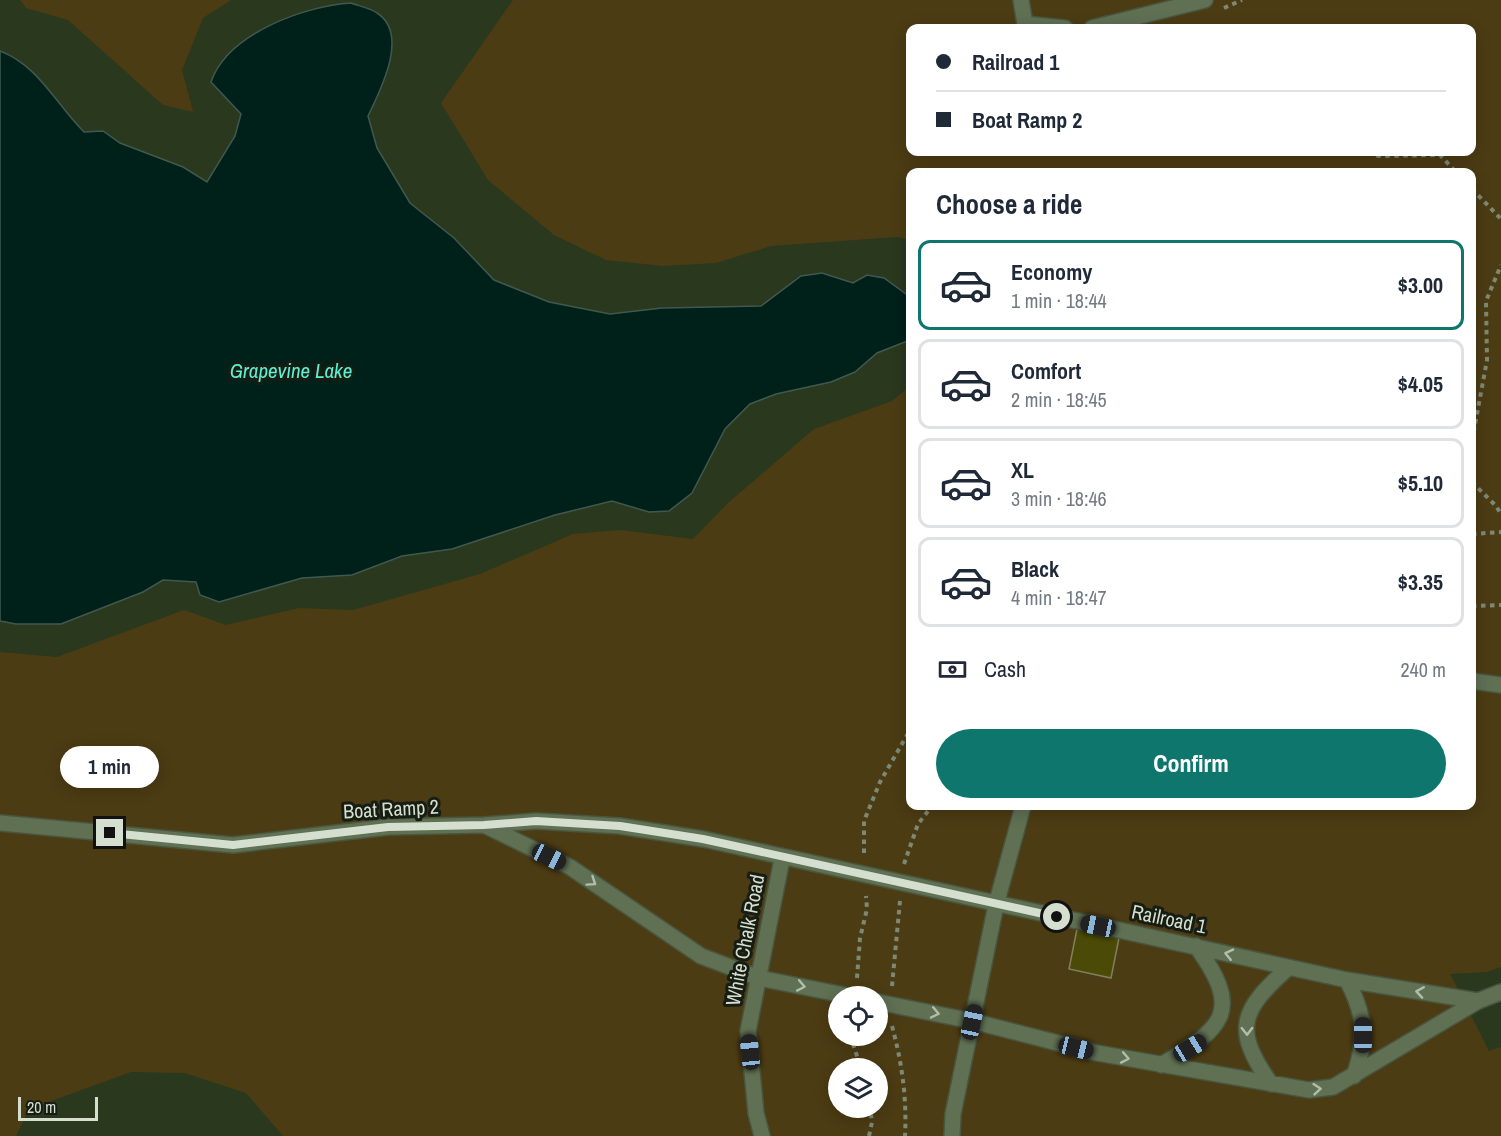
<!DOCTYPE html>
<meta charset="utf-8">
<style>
body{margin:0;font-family:"Archivo Narrow",sans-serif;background:#f6f6f7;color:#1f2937;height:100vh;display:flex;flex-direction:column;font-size:22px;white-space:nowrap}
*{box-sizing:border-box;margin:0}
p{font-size:20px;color:#747a83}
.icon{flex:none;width:33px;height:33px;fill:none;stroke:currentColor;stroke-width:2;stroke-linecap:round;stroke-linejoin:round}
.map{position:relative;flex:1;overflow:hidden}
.drawer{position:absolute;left:906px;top:168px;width:570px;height:642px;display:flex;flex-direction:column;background:#fff;border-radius:12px;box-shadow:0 3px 15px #0003}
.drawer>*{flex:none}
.hud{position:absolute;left:906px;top:24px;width:570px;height:132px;border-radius:12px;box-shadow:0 3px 15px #0003;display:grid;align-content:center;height:132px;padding:0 30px;background:#fff}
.tools{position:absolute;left:828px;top:986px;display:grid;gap:12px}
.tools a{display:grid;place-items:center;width:60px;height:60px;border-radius:50%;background:#fff;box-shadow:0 3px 15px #0003;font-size:30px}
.scale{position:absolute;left:18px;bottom:15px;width:80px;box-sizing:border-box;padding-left:6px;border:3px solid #d5dfcf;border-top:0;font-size:16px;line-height:21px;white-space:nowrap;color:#d5dfcf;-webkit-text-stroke:4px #171d12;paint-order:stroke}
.end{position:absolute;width:27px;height:27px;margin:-14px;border:8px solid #d5dfcf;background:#111;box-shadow:0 0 0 3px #111}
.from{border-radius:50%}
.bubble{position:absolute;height:42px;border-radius:21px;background:#fff;box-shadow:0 3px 15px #0003;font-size:20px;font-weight:700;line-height:42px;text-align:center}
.car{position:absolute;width:18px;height:36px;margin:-18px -9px;border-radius:8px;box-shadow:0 0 4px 2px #0007;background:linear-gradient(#222 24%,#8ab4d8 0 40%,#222 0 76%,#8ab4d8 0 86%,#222 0)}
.hud b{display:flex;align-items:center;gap:21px;height:57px;font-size:22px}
.hud b+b{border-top:2px solid #e0e1e3}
.hud i{width:15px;height:15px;background:#1f2937}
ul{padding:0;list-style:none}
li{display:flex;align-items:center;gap:18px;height:90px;margin:0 12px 9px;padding:0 18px;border:3px solid #e0e1e3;border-radius:12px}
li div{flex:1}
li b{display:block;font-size:22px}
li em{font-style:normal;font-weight:700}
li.current{border-color:#0f766e}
li>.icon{width:54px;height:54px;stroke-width:1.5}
h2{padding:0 30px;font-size:27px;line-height:72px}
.pay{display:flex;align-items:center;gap:15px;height:66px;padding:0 30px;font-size:22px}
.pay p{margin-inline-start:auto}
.action{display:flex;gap:12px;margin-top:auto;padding:12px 30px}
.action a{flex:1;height:69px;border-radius:36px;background:#0f766e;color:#fff;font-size:24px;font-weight:700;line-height:69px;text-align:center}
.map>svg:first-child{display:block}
.green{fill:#4c3c14;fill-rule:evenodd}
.water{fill:#00201a;stroke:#405950;stroke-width:1.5}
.building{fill:#4b4a07;stroke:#7f8060;stroke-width:1.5}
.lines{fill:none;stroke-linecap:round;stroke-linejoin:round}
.minor-casing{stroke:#49553e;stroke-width:18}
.path{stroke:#7d8974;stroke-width:4;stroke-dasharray:4.5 4.5;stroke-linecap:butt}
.minor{stroke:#5f7053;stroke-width:15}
.oneway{stroke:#b2beaa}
.route{stroke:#d5dfcf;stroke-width:8}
.labels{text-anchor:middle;stroke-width:6;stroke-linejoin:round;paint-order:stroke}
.street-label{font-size:20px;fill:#d5dfcf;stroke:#171d12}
.water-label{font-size:21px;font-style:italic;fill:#5df1d4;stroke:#171d12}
</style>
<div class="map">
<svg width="1501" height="1136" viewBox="0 0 1501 1136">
<rect width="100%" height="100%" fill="#2a381e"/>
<path class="green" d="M20,0H231L203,18L182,70L193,112L163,105L68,20L26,8Z
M513,0H1501V967L1487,972L1450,974L1489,1051L1501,1047V1136H283L246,1093L185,1073L131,1072L29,1109L16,1136H0V652L57,657L184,610L226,625L299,608L353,610L480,574L573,534L620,530L693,539L728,503L814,429L892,401L910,386V806H1472V172H910V240L897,237L771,246L716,263L663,266L606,260L554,235L488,180L441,103ZM910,28H1472V152H910ZM838,996H878V1035H838ZM838,1068H878V1107H838Z"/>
<path class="water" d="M351,3C359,6 370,8 377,13C410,34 380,91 368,116L377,148L410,203L454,238L494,280L549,302L610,314L662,308L761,306L801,276L822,273L853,283L867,275L884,278L910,297V340L877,353L855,372L831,382L776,394L750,404L725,429L692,493L669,511L649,512L612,501L555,515L452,549L402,556L352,575L302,578L219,602L200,595L196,582L163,580L143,592L61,624H16L0,621V51C39,66 55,103 84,132L103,131L120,143L183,167L207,182L235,136L241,114L211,82C227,34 304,6 351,3Z"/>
<path class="building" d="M1077,929L1119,938L1111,978L1069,969Z"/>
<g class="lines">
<g class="minor-casing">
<path id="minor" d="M1021,0L1025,24L1065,28
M1092,28L1205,0
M1472,681L1501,685
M0,823L233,845L388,827L484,825L536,821L620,826L703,839L1347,980L1478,1001
M484,825L570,867L701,956L759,978L849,996
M1347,980C1366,1017 1367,1038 1354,1076
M878,1002L972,1021L1097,1053L1309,1090L1333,1087L1478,1001L1501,992
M1161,1065C1223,1028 1244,1012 1196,946
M1271,1084C1232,1029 1241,1010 1288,968
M762,1136L756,1113L748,1031L782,859
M952,1136L953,1114L996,905L1023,806"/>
</g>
<path class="path" d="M1224,8L1242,0
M1368,152L1378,156L1440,155L1456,172
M1472,189L1501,219
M1472,441L1487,360L1486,301L1501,265
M1472,482L1496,506L1501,514
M1472,534L1501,532
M1472,606L1501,605
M910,614L908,628L910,638
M864,853V821L880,782L910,730
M904,864L918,824L932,806
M857,978L860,938L867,909L866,896
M892,986L900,901
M892,1026C902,1063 907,1098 905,1136
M850,1035L861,1068
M869,1136L872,1122L870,1107"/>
<use href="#minor" class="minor"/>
</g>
<defs><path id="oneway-chevron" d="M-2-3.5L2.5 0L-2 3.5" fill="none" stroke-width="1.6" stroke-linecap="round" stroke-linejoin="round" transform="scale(1.5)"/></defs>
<g class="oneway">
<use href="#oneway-chevron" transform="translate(592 882) rotate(34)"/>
<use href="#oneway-chevron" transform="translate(1229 954) rotate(-167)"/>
<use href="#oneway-chevron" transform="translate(801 986) rotate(11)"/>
<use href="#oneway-chevron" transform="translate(1420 992) rotate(-171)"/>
<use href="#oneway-chevron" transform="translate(935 1013) rotate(12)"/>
<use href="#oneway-chevron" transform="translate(1247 1031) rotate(89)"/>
<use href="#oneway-chevron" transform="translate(1125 1058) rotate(11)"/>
<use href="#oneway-chevron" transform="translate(1317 1089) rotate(-5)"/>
</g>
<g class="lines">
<path class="route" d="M110,833L233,845L388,827L484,825L536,821L620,826L703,839L1057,917"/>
</g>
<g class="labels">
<g class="street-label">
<text transform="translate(391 809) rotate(-3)" y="7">Boat Ramp 2</text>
<text transform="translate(1169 919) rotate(12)" y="7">Railroad 1</text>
<text transform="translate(745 940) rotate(-79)" y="7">White Chalk Road</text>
</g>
<g class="water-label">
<text x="291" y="378">Grapevine Lake</text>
</g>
</g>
</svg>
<div class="tools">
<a><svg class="icon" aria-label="locate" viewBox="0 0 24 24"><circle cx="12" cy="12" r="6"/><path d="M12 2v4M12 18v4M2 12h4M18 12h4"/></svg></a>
<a><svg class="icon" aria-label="layers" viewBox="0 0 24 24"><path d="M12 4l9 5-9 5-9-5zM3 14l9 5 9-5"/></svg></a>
</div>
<div class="scale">20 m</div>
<i class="end from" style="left:1057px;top:917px"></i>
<i class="end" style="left:110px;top:833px"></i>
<div class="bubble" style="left:60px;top:746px;width:99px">1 min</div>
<i class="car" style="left:549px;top:857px;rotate:116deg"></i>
<i class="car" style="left:1098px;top:926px;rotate:282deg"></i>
<i class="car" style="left:972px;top:1022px;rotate:12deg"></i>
<i class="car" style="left:1363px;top:1035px;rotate:0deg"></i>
<i class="car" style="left:1076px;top:1048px;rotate:104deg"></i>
<i class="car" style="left:1190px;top:1048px;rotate:59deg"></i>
<i class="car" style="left:750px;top:1052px;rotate:354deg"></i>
<div class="hud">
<b><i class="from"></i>Railroad 1</b>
<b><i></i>Boat Ramp 2</b>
</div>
<section class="drawer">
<h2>Choose a ride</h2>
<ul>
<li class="current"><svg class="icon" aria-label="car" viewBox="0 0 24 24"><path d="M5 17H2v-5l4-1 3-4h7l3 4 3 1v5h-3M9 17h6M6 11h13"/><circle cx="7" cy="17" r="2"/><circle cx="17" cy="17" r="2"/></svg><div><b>Economy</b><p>1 min · 18:44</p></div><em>$3.00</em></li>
<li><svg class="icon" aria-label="car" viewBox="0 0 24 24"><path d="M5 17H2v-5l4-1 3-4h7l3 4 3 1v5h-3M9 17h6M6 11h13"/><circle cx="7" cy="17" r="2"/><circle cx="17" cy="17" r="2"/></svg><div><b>Comfort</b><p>2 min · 18:45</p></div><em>$4.05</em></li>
<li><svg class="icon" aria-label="car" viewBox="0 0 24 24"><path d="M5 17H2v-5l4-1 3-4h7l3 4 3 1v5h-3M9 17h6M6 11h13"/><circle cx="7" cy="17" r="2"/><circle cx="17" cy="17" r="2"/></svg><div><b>XL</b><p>3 min · 18:46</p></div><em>$5.10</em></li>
<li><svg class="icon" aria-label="car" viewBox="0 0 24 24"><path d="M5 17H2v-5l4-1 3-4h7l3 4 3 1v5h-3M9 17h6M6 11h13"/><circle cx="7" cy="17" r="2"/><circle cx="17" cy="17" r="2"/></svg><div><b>Black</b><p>4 min · 18:47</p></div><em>$3.35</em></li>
</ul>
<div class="pay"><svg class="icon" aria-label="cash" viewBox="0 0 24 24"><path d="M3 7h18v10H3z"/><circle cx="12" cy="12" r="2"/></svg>Cash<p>240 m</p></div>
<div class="action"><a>Confirm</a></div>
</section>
</div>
